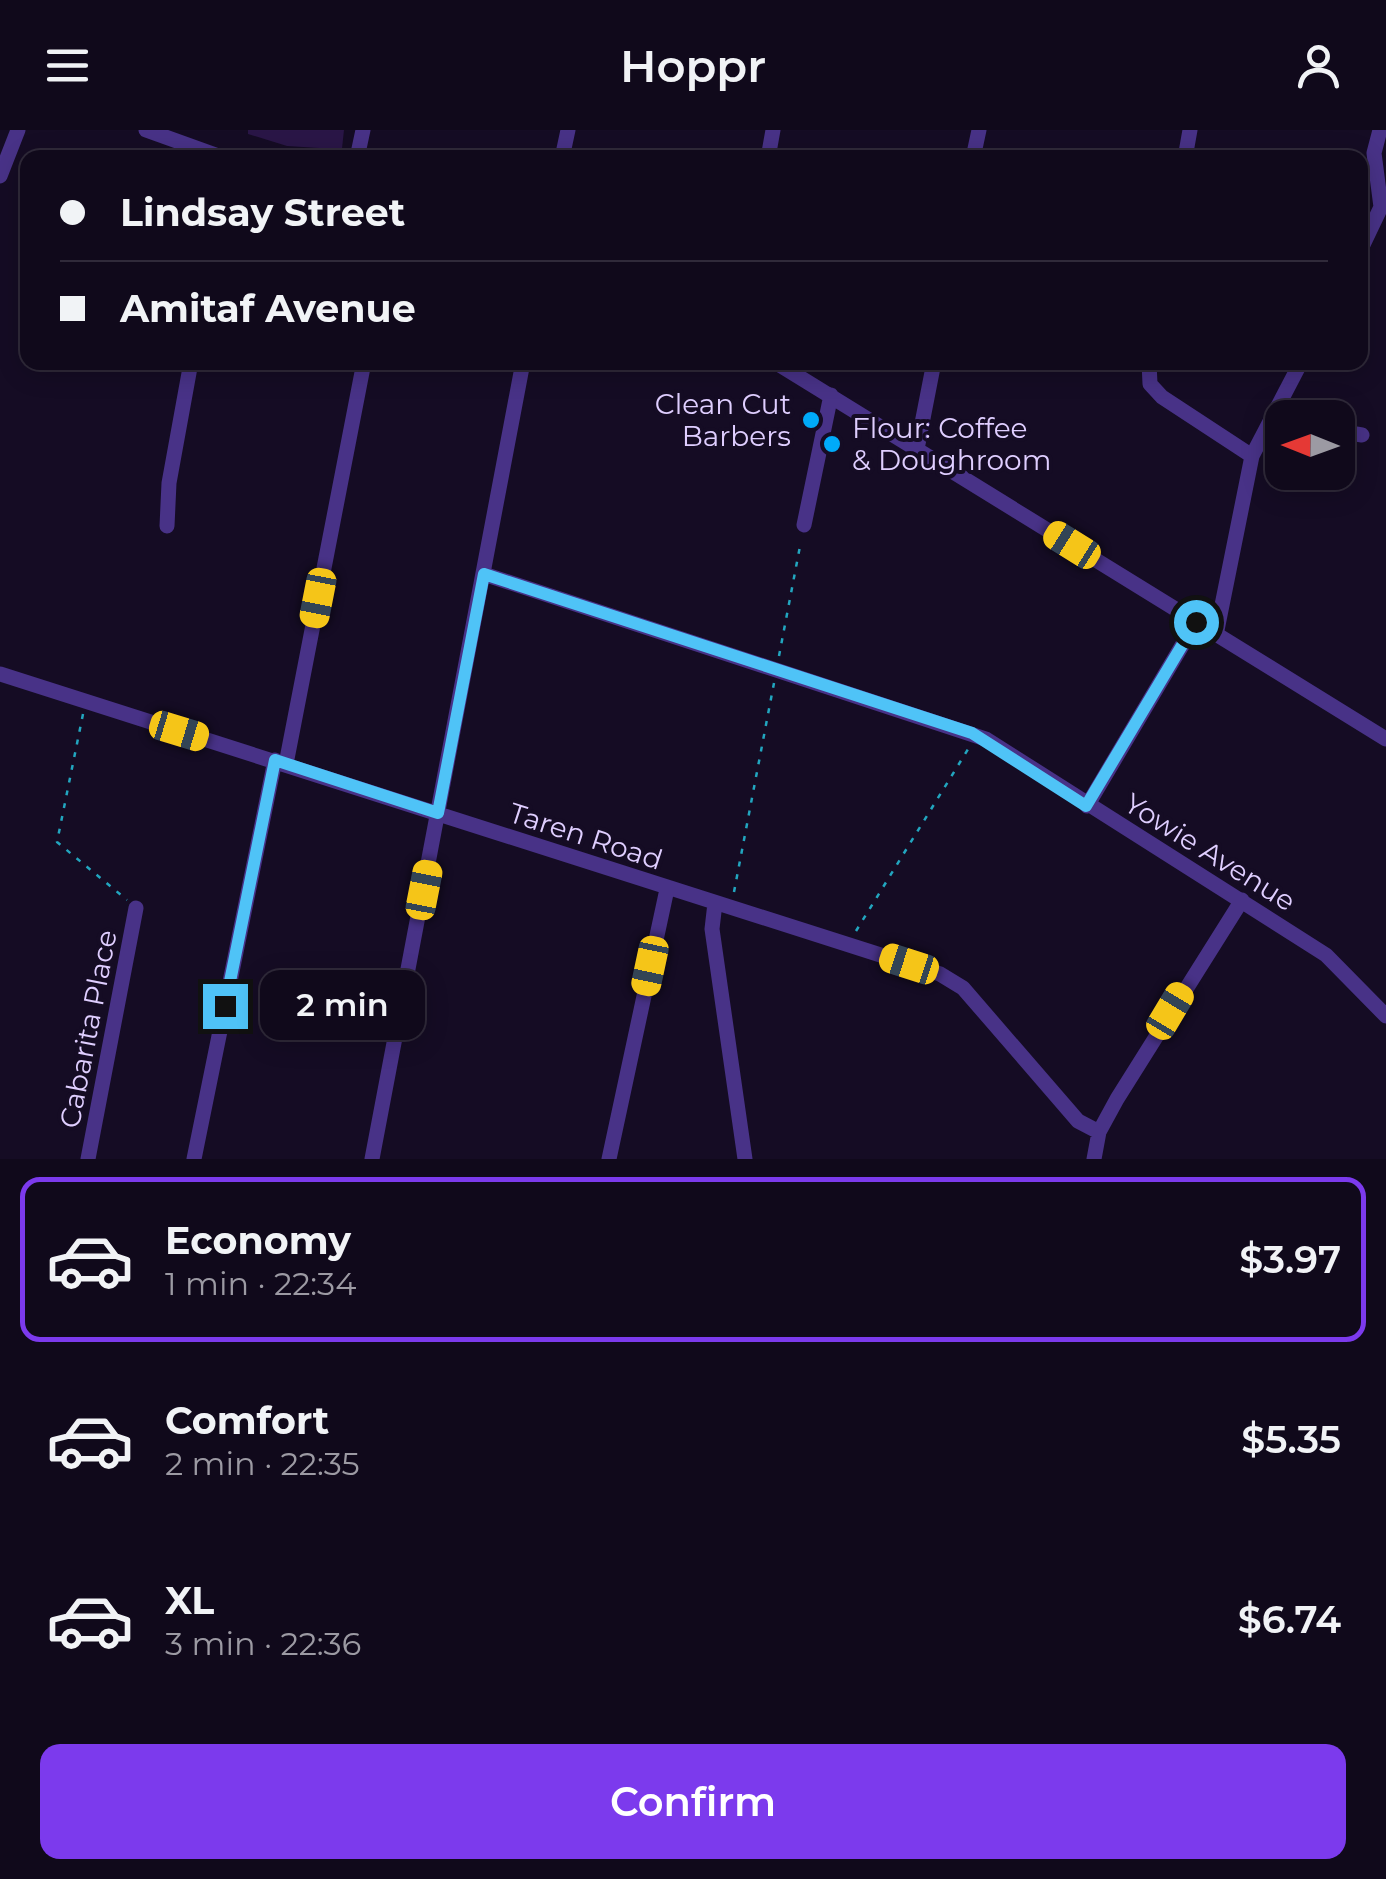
<!DOCTYPE html>
<meta charset="utf-8">
<style>
body{margin:0;font-family:Montserrat,sans-serif;background:#1e1728;color:#f1f3f6;height:100vh;display:flex;flex-direction:column;font-size:38px;white-space:nowrap}
*{box-sizing:border-box;margin:0}
p{font-size:32px;color:#9c9aa3}
.icon{flex:none;width:55px;height:55px;fill:none;stroke:currentColor;stroke-width:2;stroke-linecap:round;stroke-linejoin:round}
.map{position:relative;height:1029px;overflow:hidden}
.drawer{display:flex;flex-direction:column;background:#10091b;flex:1}
.drawer>*{flex:none}
.guide{position:absolute;left:20px;top:20px;width:1348px;height:220px;border-radius:20px;box-shadow:0 5px 25px #0003,0 0 0 2px #302a3a;display:grid;align-content:center;height:220px;padding:0 40px;background:#10091b}
.needle{width:65px;rotate:271deg}
.buttons{position:absolute;left:1265px;top:270px;display:grid;gap:20px}
.buttons a{display:grid;place-items:center;width:90px;height:90px;border-radius:20px;background:#10091b;box-shadow:0 5px 25px #0003,0 0 0 2px #302a3a;font-size:50px}
.end{position:absolute;width:45px;height:45px;margin:-22px;border:12px solid #4fc3f7;background:#111;box-shadow:0 0 0 5px #111}
.from{border-radius:50%}
.bubble{position:absolute;height:70px;border-radius:20px;background:#10091b;box-shadow:0 5px 25px #0003,0 0 0 2px #302a3a;font-size:32px;font-weight:600;line-height:70px;text-align:center}
.car{position:absolute;width:30px;height:60px;margin:-30px -15px;border-radius:12px;box-shadow:0 0 8px 2px #0007;background:linear-gradient(#f5c518 24%,#345 0 40%,#f5c518 0 76%,#345 0 86%,#f5c518 0)}
.guide b{display:flex;align-items:center;gap:35px;height:95px;font-size:38px}
.guide b+b{border-top:2px solid #302a3a}
.guide i{width:25px;height:25px;background:#f1f3f6}
ul{padding:18px 0 0;list-style:none}
li{display:flex;align-items:center;gap:30px;height:165px;margin:0 20px 15px;padding:0 20px;border:5px solid transparent;border-radius:20px}
li div{flex:1}
li b{display:block;font-size:38px}
li em{font-style:normal;font-weight:600}
li.current{border-color:#7c3aed}
li>.icon{width:90px;height:90px;stroke-width:1.5}
.cta{display:flex;gap:20px;margin-top:auto;padding:20px 40px}
.cta a{flex:1;height:115px;border-radius:20px;background:#7c3aed;color:#fff;font-size:40px;font-weight:600;line-height:115px;text-align:center}
header{display:flex;justify-content:space-between;align-items:center;height:130px;padding:0 40px;background:#10091b;font-size:45px;font-weight:600}
.map>svg:first-child{display:block}
.building{fill:#2a1647}
.lines{fill:none;stroke-linecap:round;stroke-linejoin:round}
.path{stroke:#22a6bf;stroke-width:2.5;stroke-dasharray:5 8;stroke-linecap:butt}
.minor{stroke:#483287;stroke-width:15}
.route{stroke:#4fc3f7;stroke-width:12}
.poi-dot{fill:#00aaf9;stroke:#150c24;stroke-width:4}
.labels{text-anchor:middle;stroke-width:8;stroke-linejoin:round;paint-order:stroke}
.poi-label{font-size:28px;fill:#dfceff;stroke:#150c24;text-anchor:end}
.street-label{font-size:28px;fill:#dfceff;stroke:#150c24}
</style>
<header><svg class="icon" aria-label="menu" viewBox="0 0 24 24"><path d="M4 6h16M4 12h16M4 18h16"/></svg>Hoppr<svg class="icon" aria-label="person" viewBox="0 0 24 24"><circle cx="12" cy="8" r="4"/><path d="M4 21q1-7 8-7t8 7"/></svg></header>
<div class="map">
<svg width="1386" height="1029" viewBox="0 0 1386 1029">
<rect width="100%" height="100%" fill="#150c24"/>
<path class="building" d="M248,0H344L341,28L318,26L319,18L287,16L248,4Z"/>
<g class="lines">
<path class="path" d="M779,526L801,411
M83,584L57,712L127,770
M734,762L774,553
M856,801L970,616"/>
<path class="minor" d="M146,0L224,28
M357,28L363,0
M562,28L568,0
M768,28L773,0
M973,28L979,0
M1185,28L1190,0
M0,46L18,0
M1360,121L1381,77L1374,23L1380,0
M775,232L1386,609
M1149,232L1150,254L1162,267L1252,326
M1338,301L1362,305
M917,319L934,232
M804,395L831,265
M167,396L169,353L191,232
M484,444L986,609L1326,825L1386,886
M1216,505L1252,326L1301,232
M0,544L940,844L963,858L1078,991L1099,1002
M286,634L364,232
M1087,676L1196,492
M715,773L712,799L745,1029
M88,1029L136,778
M194,1029L275,630
M372,1029L523,232
M609,1029L667,759
M1094,1029L1099,1002L1117,969L1242,770"/>
</g>
<g class="lines">
<path class="route" d="M225,876L275,630L438,683L484,444L972,603L1086,676L1196,492"/>
</g>
<g class="poi-dot">
<circle cx="811" cy="290" r="10"/>
<circle cx="832" cy="314" r="10"/>
</g>
<g class="labels">
<g class="poi-label">
<text x="791" y="284">Clean Cut<tspan x="791" dy="32">Barbers</tspan></text>
<text x="852" y="308" text-anchor="start">Flour: Coffee<tspan x="852" dy="32">&amp; Doughroom</tspan></text>
</g>
<g class="street-label">
<text transform="translate(586 706) rotate(18)" y="10">Taren Road</text>
<text transform="translate(1210 722) rotate(32)" y="10">Yowie Avenue</text>
<text transform="translate(88 899) rotate(-79)" y="10">Cabarita Place</text>
</g>
</g>
</svg>
<div class="buttons">
<a><svg class="needle" viewBox="-14 -14 28 28"><path d="M0-13l5 13h-10z" fill="#e53935"/><path d="M0 13l5-13h-10z" fill="#9c9aa3"/></svg></a>
</div>
<i class="end from" style="left:1196px;top:492px"></i>
<i class="end" style="left:225px;top:876px"></i>
<div class="bubble" style="left:260px;top:840px;width:165px">2 min</div>
<i class="car" style="left:1072px;top:415px;rotate:302deg"></i>
<i class="car" style="left:318px;top:468px;rotate:191deg"></i>
<i class="car" style="left:179px;top:601px;rotate:107deg"></i>
<i class="car" style="left:424px;top:760px;rotate:11deg"></i>
<i class="car" style="left:909px;top:834px;rotate:288deg"></i>
<i class="car" style="left:650px;top:836px;rotate:192deg"></i>
<i class="car" style="left:1170px;top:881px;rotate:31deg"></i>
<div class="guide">
<b><i class="from"></i>Lindsay Street</b>
<b><i></i>Amitaf Avenue</b>
</div>
</div>
<section class="drawer">
<ul>
<li class="current"><svg class="icon" aria-label="car" viewBox="0 0 24 24"><path d="M5 17H2v-5l4-1 3-4h7l3 4 3 1v5h-3M9 17h6M6 11h13"/><circle cx="7" cy="17" r="2"/><circle cx="17" cy="17" r="2"/></svg><div><b>Economy</b><p>1 min · 22:34</p></div><em>$3.97</em></li>
<li><svg class="icon" aria-label="car" viewBox="0 0 24 24"><path d="M5 17H2v-5l4-1 3-4h7l3 4 3 1v5h-3M9 17h6M6 11h13"/><circle cx="7" cy="17" r="2"/><circle cx="17" cy="17" r="2"/></svg><div><b>Comfort</b><p>2 min · 22:35</p></div><em>$5.35</em></li>
<li><svg class="icon" aria-label="car" viewBox="0 0 24 24"><path d="M5 17H2v-5l4-1 3-4h7l3 4 3 1v5h-3M9 17h6M6 11h13"/><circle cx="7" cy="17" r="2"/><circle cx="17" cy="17" r="2"/></svg><div><b>XL</b><p>3 min · 22:36</p></div><em>$6.74</em></li>
</ul>
<div class="cta"><a>Confirm</a></div>
</section>
